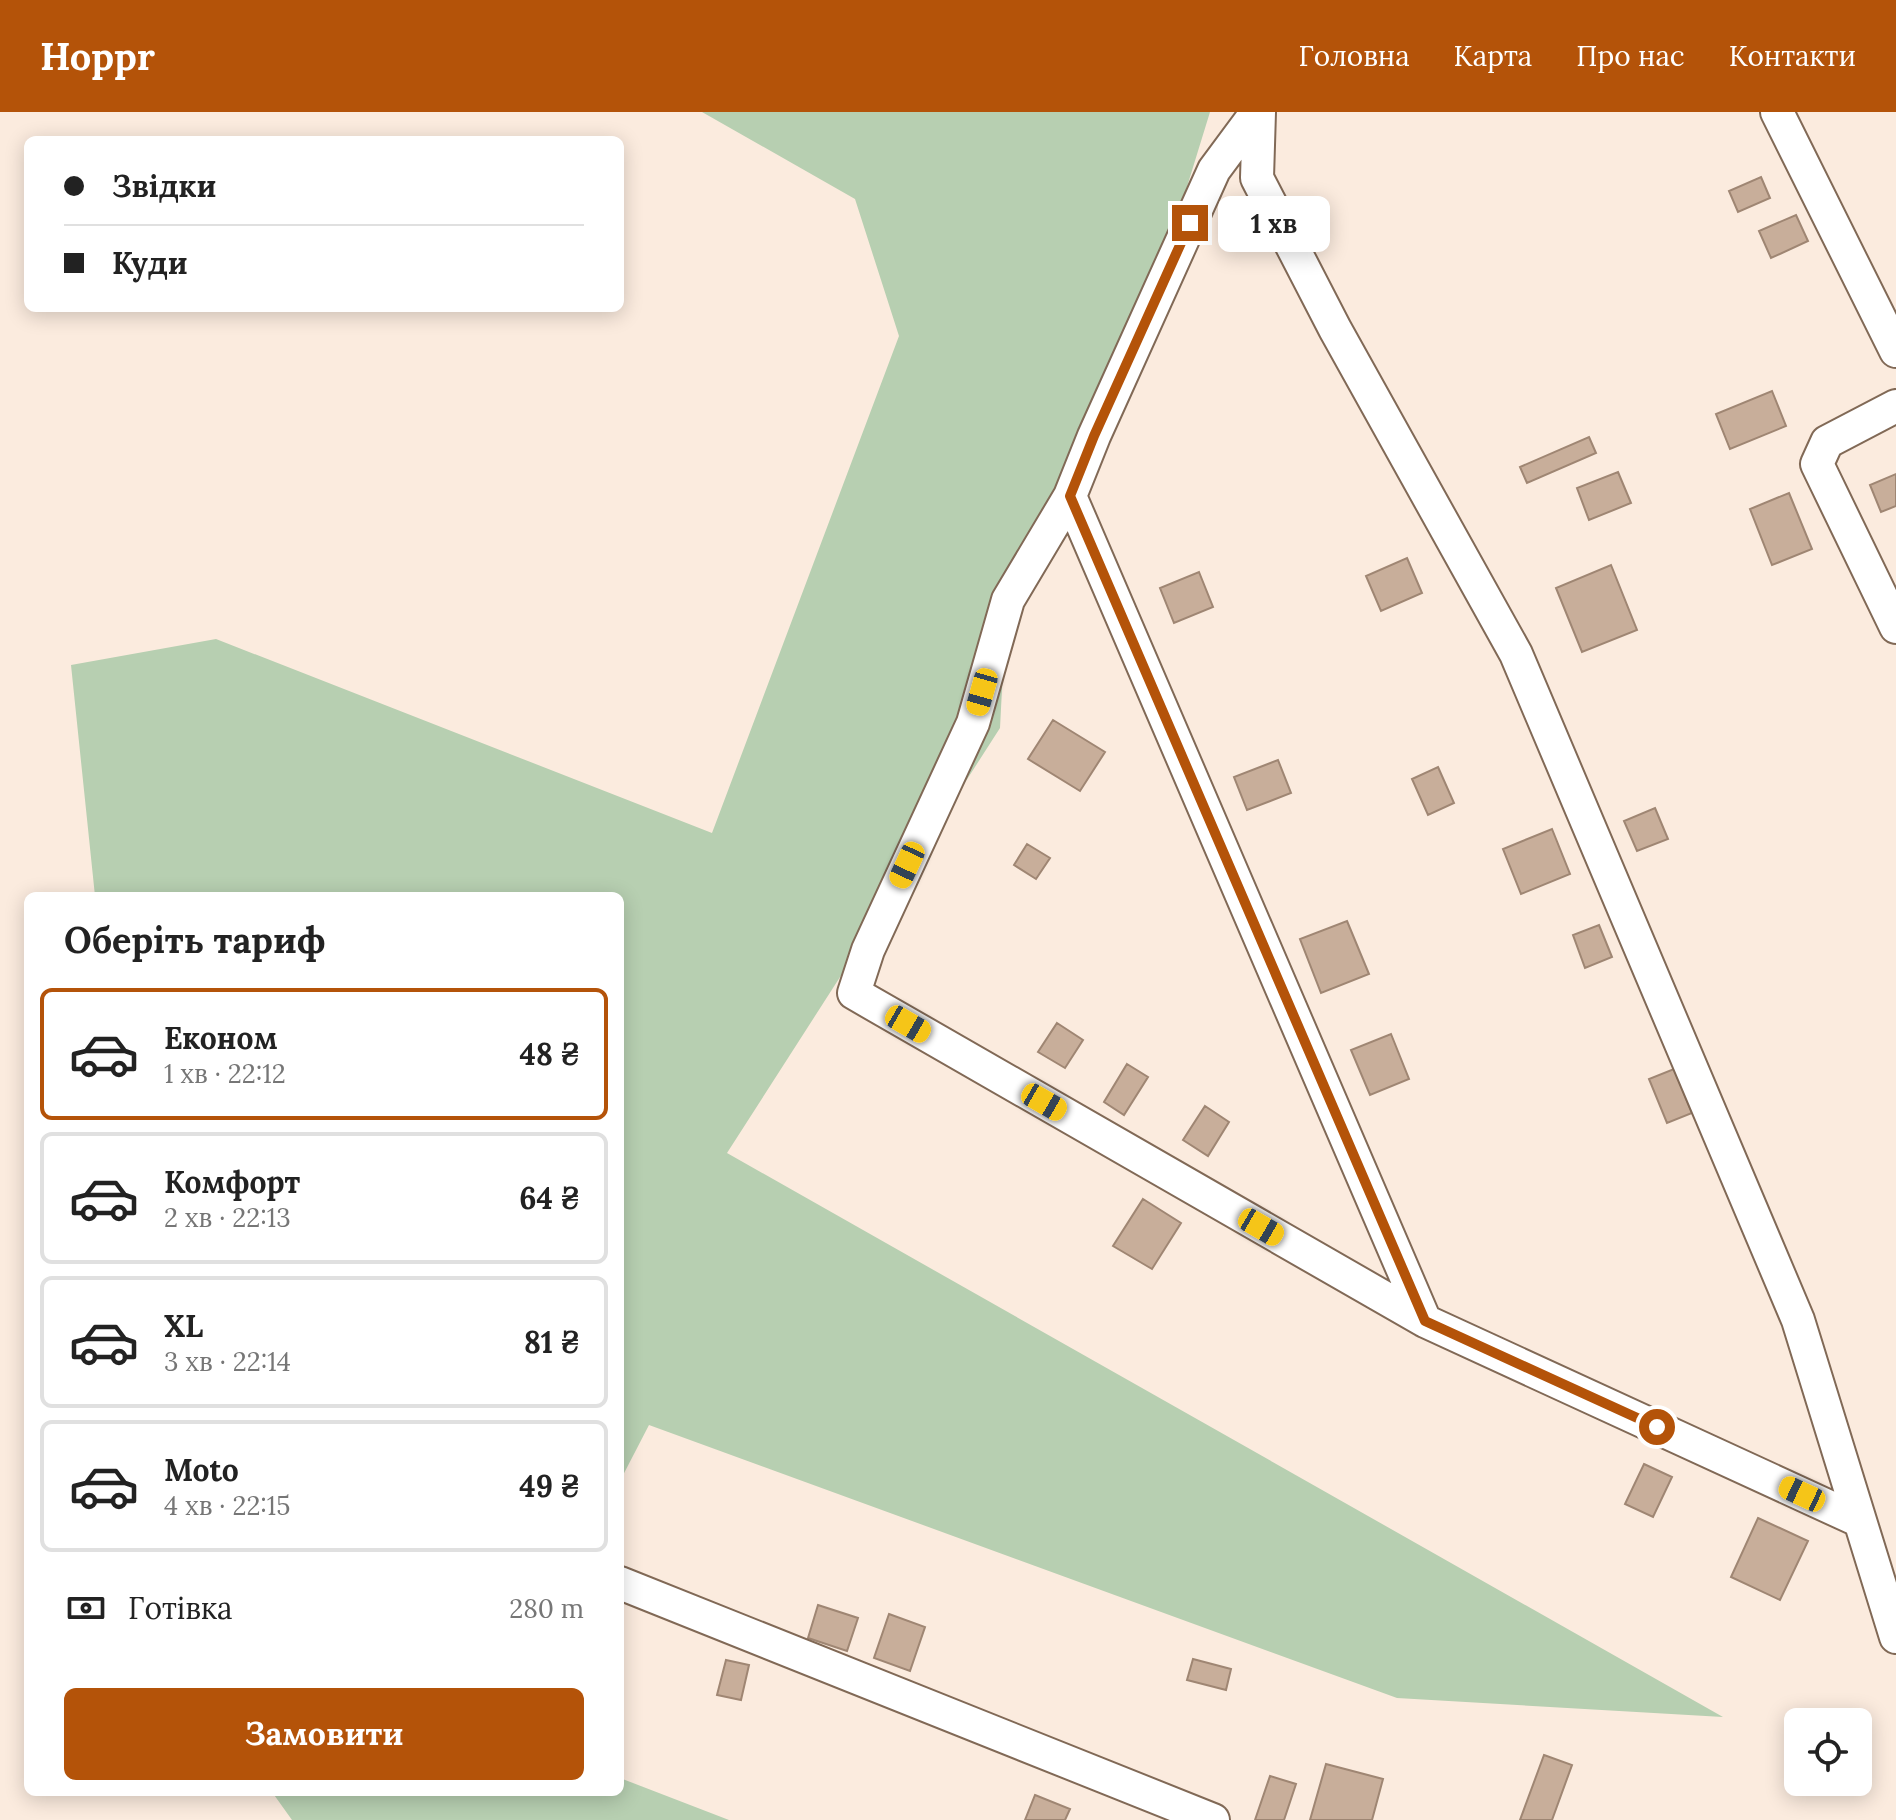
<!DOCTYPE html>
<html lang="uk">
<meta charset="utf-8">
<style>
body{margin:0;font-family:Lora,serif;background:#f2f2f2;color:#222;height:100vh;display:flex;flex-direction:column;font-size:30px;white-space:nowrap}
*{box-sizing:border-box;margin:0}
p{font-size:26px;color:#767676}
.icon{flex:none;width:44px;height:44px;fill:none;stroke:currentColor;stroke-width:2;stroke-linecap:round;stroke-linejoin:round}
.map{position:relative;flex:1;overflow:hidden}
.drawer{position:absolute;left:24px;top:780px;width:600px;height:904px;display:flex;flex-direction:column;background:#fff;border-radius:12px;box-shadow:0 4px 20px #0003}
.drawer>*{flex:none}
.guide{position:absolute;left:24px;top:24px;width:600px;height:176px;border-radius:12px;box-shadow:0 4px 20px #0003;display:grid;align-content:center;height:176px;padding:0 40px;background:#fff}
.tools{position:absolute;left:1784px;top:1596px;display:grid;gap:16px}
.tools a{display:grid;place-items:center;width:88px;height:88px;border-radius:12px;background:#fff;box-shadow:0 4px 20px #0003;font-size:40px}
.end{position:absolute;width:36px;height:36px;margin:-18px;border:10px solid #b45309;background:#fff;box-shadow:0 0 0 4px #fff}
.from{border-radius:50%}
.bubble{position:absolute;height:56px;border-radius:12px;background:#fff;box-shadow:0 4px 20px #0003;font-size:26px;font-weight:700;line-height:56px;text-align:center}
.car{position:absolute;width:24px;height:48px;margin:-24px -12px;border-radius:10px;box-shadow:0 0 6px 2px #0007;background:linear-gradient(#f5c518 24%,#345 0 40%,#f5c518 0 76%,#345 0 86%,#f5c518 0)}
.guide b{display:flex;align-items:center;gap:28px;height:76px;font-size:30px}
.guide b+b{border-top:2px solid #e0e0e0}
.guide i{width:20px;height:20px;background:#222}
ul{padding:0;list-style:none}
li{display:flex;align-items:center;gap:24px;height:132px;margin:0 16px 12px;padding:0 24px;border:4px solid #e0e0e0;border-radius:12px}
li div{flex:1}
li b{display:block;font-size:30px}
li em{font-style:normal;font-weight:700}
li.active{border-color:#b45309}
li>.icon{width:72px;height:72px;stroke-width:1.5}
h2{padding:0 40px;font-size:36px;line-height:96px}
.pay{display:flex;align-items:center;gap:20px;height:88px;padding:0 40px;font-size:30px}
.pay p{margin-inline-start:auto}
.button{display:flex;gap:16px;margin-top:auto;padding:16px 40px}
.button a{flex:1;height:92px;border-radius:12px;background:#b45309;color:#fff;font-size:32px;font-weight:700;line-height:92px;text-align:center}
header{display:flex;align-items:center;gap:48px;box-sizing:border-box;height:112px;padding:0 40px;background:#b45309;color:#fff}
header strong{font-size:38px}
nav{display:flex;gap:44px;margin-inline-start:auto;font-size:28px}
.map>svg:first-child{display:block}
.green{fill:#b7cfb1}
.building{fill:#c8ae9a;stroke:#9f8673;stroke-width:2}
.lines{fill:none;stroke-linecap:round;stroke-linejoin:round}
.street-casing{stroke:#816956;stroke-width:36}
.street{stroke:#fff;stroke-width:32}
.route{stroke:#b45309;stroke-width:10}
</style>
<header>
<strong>Hoppr</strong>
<nav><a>Головна</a><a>Карта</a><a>Про нас</a><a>Контакти</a></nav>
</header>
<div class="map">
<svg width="1896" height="1708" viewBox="0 0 1896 1708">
<rect width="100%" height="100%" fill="#fbebde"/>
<path class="green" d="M702,0H1210L1118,299L1005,519L1000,616L727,1041L1723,1605L1397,1586L649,1313L620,1369V784H95L71,553L216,527L712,721L899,224L855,87Z
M620,1666L729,1708H292L272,1680H620Z"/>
<path class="building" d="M1761,65L1770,86L1738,100L1729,79Z
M1796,103L1808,129L1771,146L1759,119Z
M1772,279L1786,314L1730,337L1716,302Z
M1589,325L1596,341L1527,371L1520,355Z
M1618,360L1631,391L1589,408L1577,376Z
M1896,362V394L1881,400L1870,373Z
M1789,381L1812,437L1772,453L1750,397Z
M1407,446L1422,481L1381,499L1366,464Z
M1611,453L1637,518L1582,540L1556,476Z
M1199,460L1213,495L1174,511L1160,476Z
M1053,608L1105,640L1080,679L1028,647Z
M1278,648L1291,681L1247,698L1234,665Z
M1438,655L1454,691L1428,703L1412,667Z
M1655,696L1668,727L1637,739L1624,709Z
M1552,717L1570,762L1521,782L1503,737Z
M1027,732L1050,746L1036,767L1014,753Z
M1347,809L1369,862L1321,881L1300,827Z
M1599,813L1612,845L1585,856L1573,823Z
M1057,911L1083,928L1065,956L1038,940Z
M1391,922L1409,967L1370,983L1351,938Z
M1127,952L1148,965L1124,1003L1104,990Z
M1674,957L1692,1001L1667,1011L1649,967Z
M1205,994L1229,1010L1208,1044L1183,1028Z
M1143,1087L1181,1111L1152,1157L1113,1134Z
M1644,1352L1672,1365L1653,1405L1625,1392Z
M1758,1406L1808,1429L1780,1488L1731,1465Z
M818,1493L858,1506L847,1539L808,1526Z
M889,1502L925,1515L910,1559L874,1546Z
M1193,1547L1231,1557L1226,1578L1187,1568Z
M726,1548L749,1553L741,1588L717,1583Z
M1544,1643L1572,1653L1552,1708H1520Z
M1326,1652L1383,1667L1372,1708H1310Z
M1270,1664L1296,1672L1284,1708H1255Z
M1035,1683L1070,1697L1065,1708H1025Z"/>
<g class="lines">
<g class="street-casing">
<path id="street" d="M1257,0L1214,58L1094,324L1070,384L1425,1209
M1259,0L1257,66L1335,217L1516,542L1798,1208L1896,1525
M1777,0L1896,239
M1896,294L1827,330L1817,352L1896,515
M1070,384L1008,488L973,611L868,838L854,881L1425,1209L1860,1409
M620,1471L1213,1708"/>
</g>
<use href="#street" class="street"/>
</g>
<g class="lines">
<path class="route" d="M1190,111L1094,324L1070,384L1425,1209L1657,1315"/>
</g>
</svg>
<div class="tools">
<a><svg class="icon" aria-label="locate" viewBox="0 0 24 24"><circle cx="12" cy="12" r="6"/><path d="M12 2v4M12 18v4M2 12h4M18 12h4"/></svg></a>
</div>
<i class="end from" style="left:1657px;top:1315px"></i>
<i class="end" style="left:1190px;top:111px"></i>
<div class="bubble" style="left:1218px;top:84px;width:112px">1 хв</div>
<i class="car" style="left:982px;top:580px;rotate:196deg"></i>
<i class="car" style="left:907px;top:753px;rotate:205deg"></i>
<i class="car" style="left:908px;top:912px;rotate:120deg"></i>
<i class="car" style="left:1044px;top:990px;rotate:120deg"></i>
<i class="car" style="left:1261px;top:1115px;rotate:120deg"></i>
<i class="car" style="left:1802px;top:1382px;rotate:295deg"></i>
<div class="guide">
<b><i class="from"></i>Звідки</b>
<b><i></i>Куди</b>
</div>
<section class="drawer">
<h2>Оберіть тариф</h2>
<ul>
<li class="active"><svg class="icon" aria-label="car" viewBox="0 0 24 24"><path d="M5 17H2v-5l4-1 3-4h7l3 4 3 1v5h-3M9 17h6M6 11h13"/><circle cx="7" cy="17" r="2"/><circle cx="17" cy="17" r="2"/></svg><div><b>Економ</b><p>1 хв · 22:12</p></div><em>48 ₴</em></li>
<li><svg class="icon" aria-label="car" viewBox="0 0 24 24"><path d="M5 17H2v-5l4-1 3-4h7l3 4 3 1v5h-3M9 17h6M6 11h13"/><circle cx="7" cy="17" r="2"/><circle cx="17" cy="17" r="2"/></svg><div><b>Комфорт</b><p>2 хв · 22:13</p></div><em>64 ₴</em></li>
<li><svg class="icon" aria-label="car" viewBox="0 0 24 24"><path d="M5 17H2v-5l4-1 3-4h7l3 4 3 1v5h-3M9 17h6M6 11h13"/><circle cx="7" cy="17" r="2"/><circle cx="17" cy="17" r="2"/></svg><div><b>XL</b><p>3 хв · 22:14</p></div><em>81 ₴</em></li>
<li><svg class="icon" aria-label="car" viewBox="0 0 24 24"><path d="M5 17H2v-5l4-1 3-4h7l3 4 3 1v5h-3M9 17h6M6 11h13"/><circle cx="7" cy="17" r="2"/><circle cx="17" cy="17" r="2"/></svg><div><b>Moto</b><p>4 хв · 22:15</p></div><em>49 ₴</em></li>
</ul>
<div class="pay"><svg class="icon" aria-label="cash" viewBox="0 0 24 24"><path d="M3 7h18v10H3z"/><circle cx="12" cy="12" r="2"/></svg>Готівка<p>280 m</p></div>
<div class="button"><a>Замовити</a></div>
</section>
</div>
